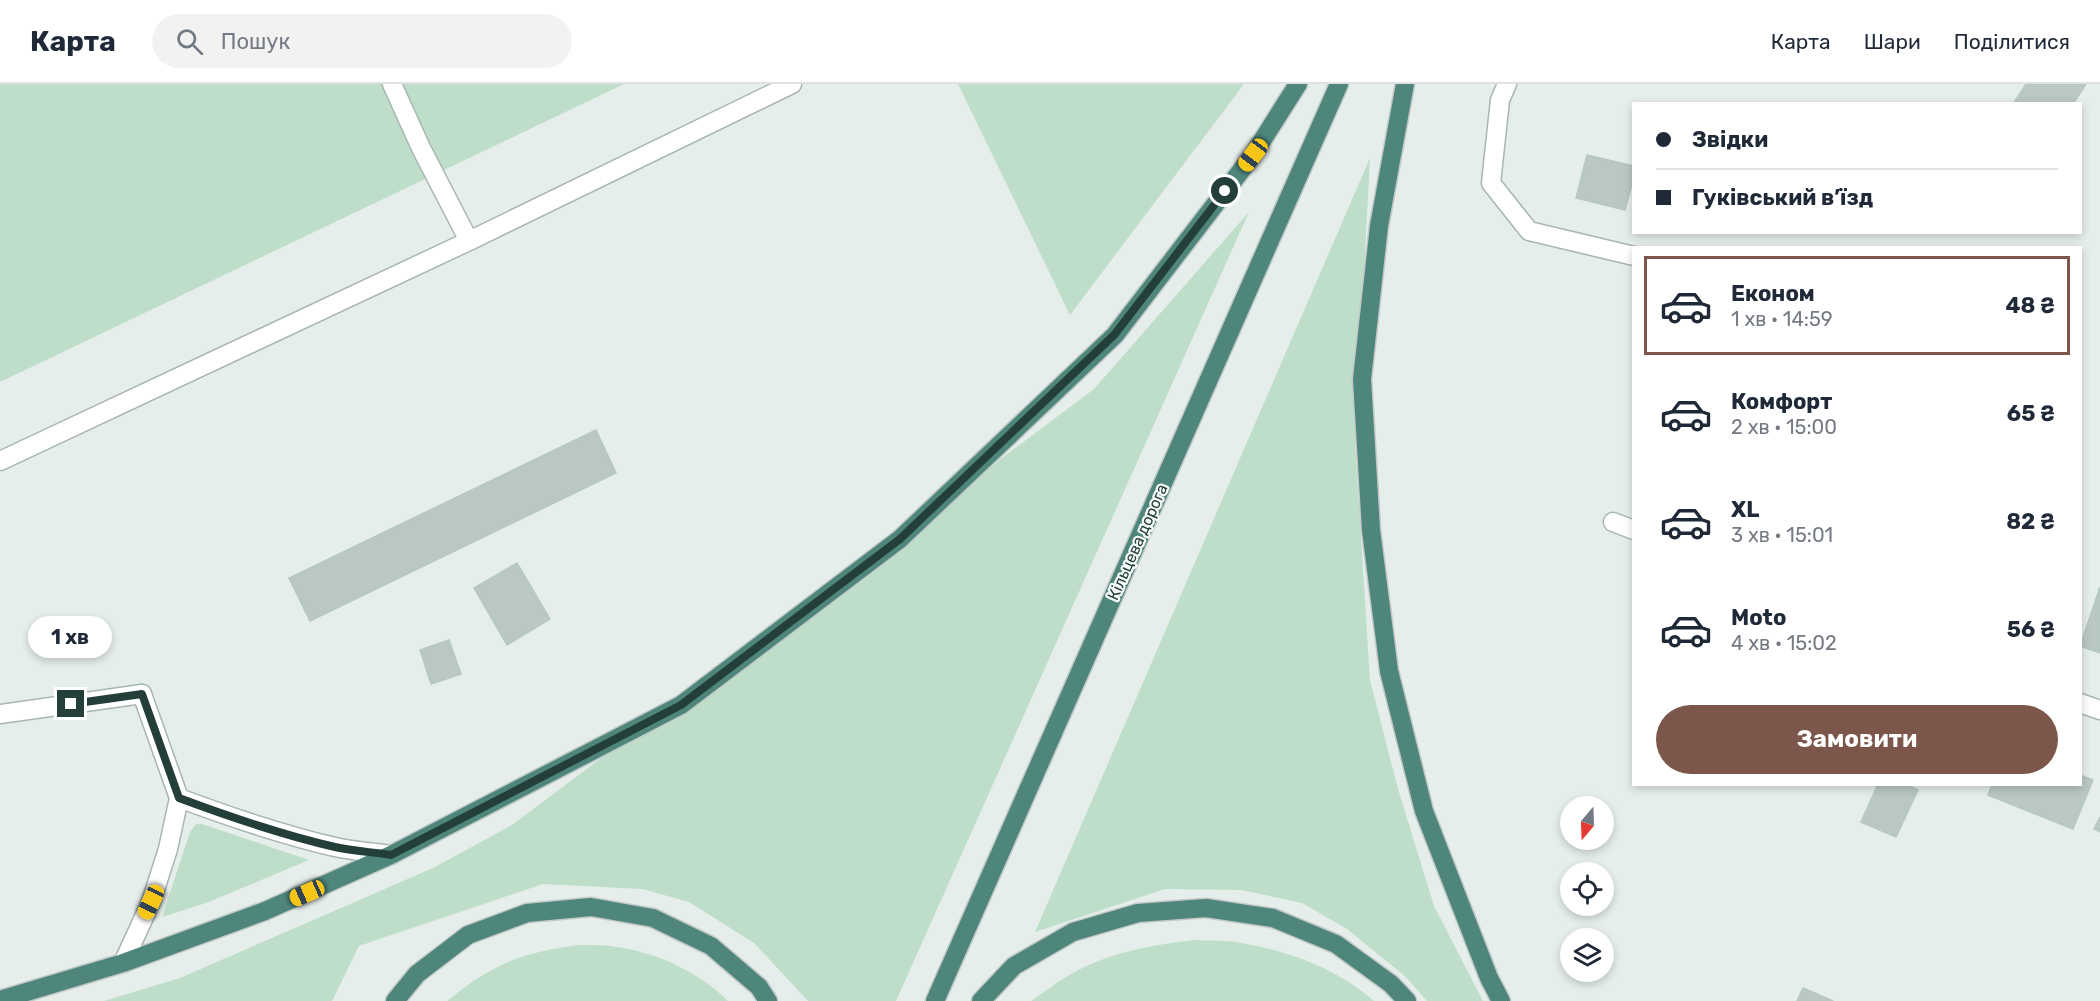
<!DOCTYPE html>
<html lang="uk">
<meta charset="utf-8">
<style>
body{margin:0;font-family:Rubik,sans-serif;background:#f2f2f3;color:#1f2937;height:100vh;display:flex;flex-direction:column;font-size:22px;white-space:nowrap}
*{box-sizing:border-box;margin:0}
p{font-size:20px;color:#747a83}
.icon{flex:none;width:33px;height:33px;fill:none;stroke:currentColor;stroke-width:2;stroke-linecap:round;stroke-linejoin:round}
.map{position:relative;flex:1;overflow:hidden}
.side{position:absolute;left:1632px;top:162px;width:450px;height:540px;display:flex;flex-direction:column;background:#fff;border-radius:0px;box-shadow:0 3px 9px #0003}
.side>*{flex:none}
.banner{position:absolute;left:1632px;top:18px;width:450px;height:132px;border-radius:0px;box-shadow:0 3px 9px #0003;display:grid;align-content:center;height:132px;padding:0 24px;background:#fff}
.needle{width:39px;rotate:199deg}
.tools{position:absolute;left:1560px;top:712px;display:grid;gap:12px}
.tools a{display:grid;place-items:center;width:54px;height:54px;border-radius:50%;background:#fff;box-shadow:0 3px 9px #0003;font-size:30px}
.end{position:absolute;width:27px;height:27px;margin:-14px;border:8px solid #243f3a;background:#fff;box-shadow:0 0 0 3px #fff}
.from{border-radius:50%}
.bubble{position:absolute;height:42px;border-radius:21px;background:#fff;box-shadow:0 3px 9px #0003;font-size:20px;font-weight:700;line-height:42px;text-align:center}
.car{position:absolute;width:18px;height:36px;margin:-18px -9px;border-radius:8px;box-shadow:0 0 4px 2px #0007;background:linear-gradient(#f5c518 24%,#345 0 40%,#f5c518 0 76%,#345 0 86%,#f5c518 0)}
.banner b{display:flex;align-items:center;gap:21px;height:57px;font-size:22px}
.banner b+b{border-top:2px solid #e0e1e3}
.banner i{width:15px;height:15px;background:#1f2937}
ul{padding:10px 0 0;list-style:none}
li{display:flex;align-items:center;gap:18px;height:99px;margin:0 12px 9px;padding:0 12px;border:3px solid transparent;border-radius:0px}
li div{flex:1}
li b{display:block;font-size:22px}
li em{font-style:normal;font-weight:700}
li.selected{border-color:#7c564b}
li>.icon{width:54px;height:54px;stroke-width:1.5}
.button{display:flex;gap:12px;margin-top:auto;padding:12px 24px}
.button a{flex:1;height:69px;border-radius:36px;background:#7c564b;color:#fff;font-size:24px;font-weight:700;line-height:69px;text-align:center}
header{display:flex;align-items:center;gap:36px;box-sizing:border-box;height:84px;padding:0 30px;background:#fff;border-bottom:2px solid #e0e1e3}
header strong{font-size:28px}
nav{display:flex;gap:33px;margin-inline-start:auto;font-size:21px}
.search{width:420px;height:54px;background:#f2f2f3;display:flex;align-items:center;gap:15px;box-sizing:border-box;padding:0 21px;border-radius:33px;color:#747a83;font-size:22px}
.map>svg:first-child{display:block}
.green{fill:#bfdec9}
.building{fill:#bac8c3;stroke:#b7c7c2;stroke-width:1.5}
.lines{fill:none;stroke-linecap:round;stroke-linejoin:round}
.service-casing{stroke:#a7b6b2;stroke-width:21}
.minor-casing{stroke:#a7b6b2;stroke-width:21}
.trunk-casing{stroke:#c2c9c8;stroke-width:21}
.service{stroke:#fff;stroke-width:18}
.minor{stroke:#fff;stroke-width:18}
.trunk{stroke:#4e867c;stroke-width:18}
.route{stroke:#243f3a;stroke-width:8}
.labels{text-anchor:middle;stroke-width:4.5;stroke-linejoin:round;paint-order:stroke}
.street-label{font-size:16px;fill:#243f3a;stroke:#f5faf8}
</style>
<header>
<strong>Карта</strong>
<div class="search"><svg class="icon" aria-label="search" viewBox="0 0 24 24"><circle cx="10" cy="10" r="6"/><path d="M15 15l6 6"/></svg>Пошук</div>
<nav><a>Карта</a><a>Шари</a><a>Поділитися</a></nav>
</header>
<div class="map">
<svg width="2100" height="917" viewBox="0 0 2100 917">
<rect width="100%" height="100%" fill="#e5eeea"/>
<path class="green" d="M0,0H624L0,298Z
M958,0H1244L1070,231Z
M1370,74L1355,360L1370,596L1398,705L1434,822L1483,917H1427L1406,893L1347,845L1302,819L1241,806L1165,805L1035,848Z
M1249,128L896,917H808L754,859L689,818L642,805L543,800L359,862L332,917H104L180,894L433,784L512,741L1094,305Z
M196,740H202L309,776L206,819L162,833L190,748Z
M1195,856C1211,857 1227,856 1242,859C1289,867 1338,885 1374,917H1031C1043,909 1054,900 1066,893C1106,869 1150,861 1195,856Z
M580,861C592,861 605,861 617,863C658,869 699,888 728,917H447C493,880 522,868 580,861Z"/>
<path class="building" d="M2026,0H2086L2073,20H2013Z
M1587,71L1634,82V93L1625,126L1576,114Z
M596,346L616,389L310,537L289,494Z
M517,479L550,535L507,561L474,504Z
M2100,503V569L2080,562Z
M449,556L461,590L431,600L420,566Z
M2080,691L2093,696L2073,745L1988,711L1992,700H2080Z
M1878,700H1906L1918,706L1896,753L1861,738Z
M2100,733V748L2094,745Z
M1803,904L1833,917H1797Z"/>
<g class="lines">
<g class="service-casing">
<path id="service" d="M392,0L421,64L469,157
M0,377L469,157L792,0
M179,714C230,733 282,751 335,763C353,767 372,768 391,771
M123,879L151,818L168,765L179,714L142,610"/>
</g>
<g class="minor-casing">
<path id="minor" d="M1507,0L1500,16L1491,99L1529,147L1634,172
M1613,438L1634,446
M2080,619L2100,626
M0,630L142,610"/>
</g>
<g class="trunk-casing">
<path id="trunk" d="M1405,0L1379,142L1362,295L1371,446L1389,587L1424,727L1489,894L1501,917
M0,916L123,879L265,827L391,771L681,621L900,455L1115,251L1253,71L1298,0
M395,917L417,890L468,851L527,829L591,823L653,834L711,862L759,903L768,917
M935,917L1339,0
M981,917L1014,882L1073,848L1138,829L1206,824L1273,834L1336,860L1391,900L1407,917"/>
</g>
<use href="#service" class="service"/>
<use href="#minor" class="minor"/>
<use href="#trunk" class="trunk"/>
</g>
<g class="lines">
<path class="route" d="M71,620L142,610L179,714C230,733 282,751 335,763C353,767 372,768 391,771L681,621L900,455L1115,250L1225,107"/>
</g>
<g class="labels">
<g class="street-label">
<text transform="translate(1137 458) rotate(-66)" y="6">Кільцева дорога</text>
</g>
</g>
</svg>
<div class="tools">
<a><svg class="needle" viewBox="-14 -14 28 28"><path d="M0-13l5 13h-10z" fill="#e53935"/><path d="M0 13l5-13h-10z" fill="#747a83"/></svg></a>
<a><svg class="icon" aria-label="locate" viewBox="0 0 24 24"><circle cx="12" cy="12" r="6"/><path d="M12 2v4M12 18v4M2 12h4M18 12h4"/></svg></a>
<a><svg class="icon" aria-label="layers" viewBox="0 0 24 24"><path d="M12 4l9 5-9 5-9-5zM3 14l9 5 9-5"/></svg></a>
</div>
<i class="end from" style="left:1225px;top:107px"></i>
<i class="end" style="left:71px;top:620px"></i>
<div class="bubble" style="left:28px;top:532px;width:84px">1 хв</div>
<i class="car" style="left:1253px;top:71px;rotate:217deg"></i>
<i class="car" style="left:307px;top:809px;rotate:246deg"></i>
<i class="car" style="left:151px;top:818px;rotate:205deg"></i>
<div class="banner">
<b><i class="from"></i>Звідки</b>
<b><i></i>Гуківський в’їзд</b>
</div>
<section class="side">
<ul>
<li class="selected"><svg class="icon" aria-label="car" viewBox="0 0 24 24"><path d="M5 17H2v-5l4-1 3-4h7l3 4 3 1v5h-3M9 17h6M6 11h13"/><circle cx="7" cy="17" r="2"/><circle cx="17" cy="17" r="2"/></svg><div><b>Економ</b><p>1 хв · 14:59</p></div><em>48 ₴</em></li>
<li><svg class="icon" aria-label="car" viewBox="0 0 24 24"><path d="M5 17H2v-5l4-1 3-4h7l3 4 3 1v5h-3M9 17h6M6 11h13"/><circle cx="7" cy="17" r="2"/><circle cx="17" cy="17" r="2"/></svg><div><b>Комфорт</b><p>2 хв · 15:00</p></div><em>65 ₴</em></li>
<li><svg class="icon" aria-label="car" viewBox="0 0 24 24"><path d="M5 17H2v-5l4-1 3-4h7l3 4 3 1v5h-3M9 17h6M6 11h13"/><circle cx="7" cy="17" r="2"/><circle cx="17" cy="17" r="2"/></svg><div><b>XL</b><p>3 хв · 15:01</p></div><em>82 ₴</em></li>
<li><svg class="icon" aria-label="car" viewBox="0 0 24 24"><path d="M5 17H2v-5l4-1 3-4h7l3 4 3 1v5h-3M9 17h6M6 11h13"/><circle cx="7" cy="17" r="2"/><circle cx="17" cy="17" r="2"/></svg><div><b>Moto</b><p>4 хв · 15:02</p></div><em>56 ₴</em></li>
</ul>
<div class="button"><a>Замовити</a></div>
</section>
</div>
